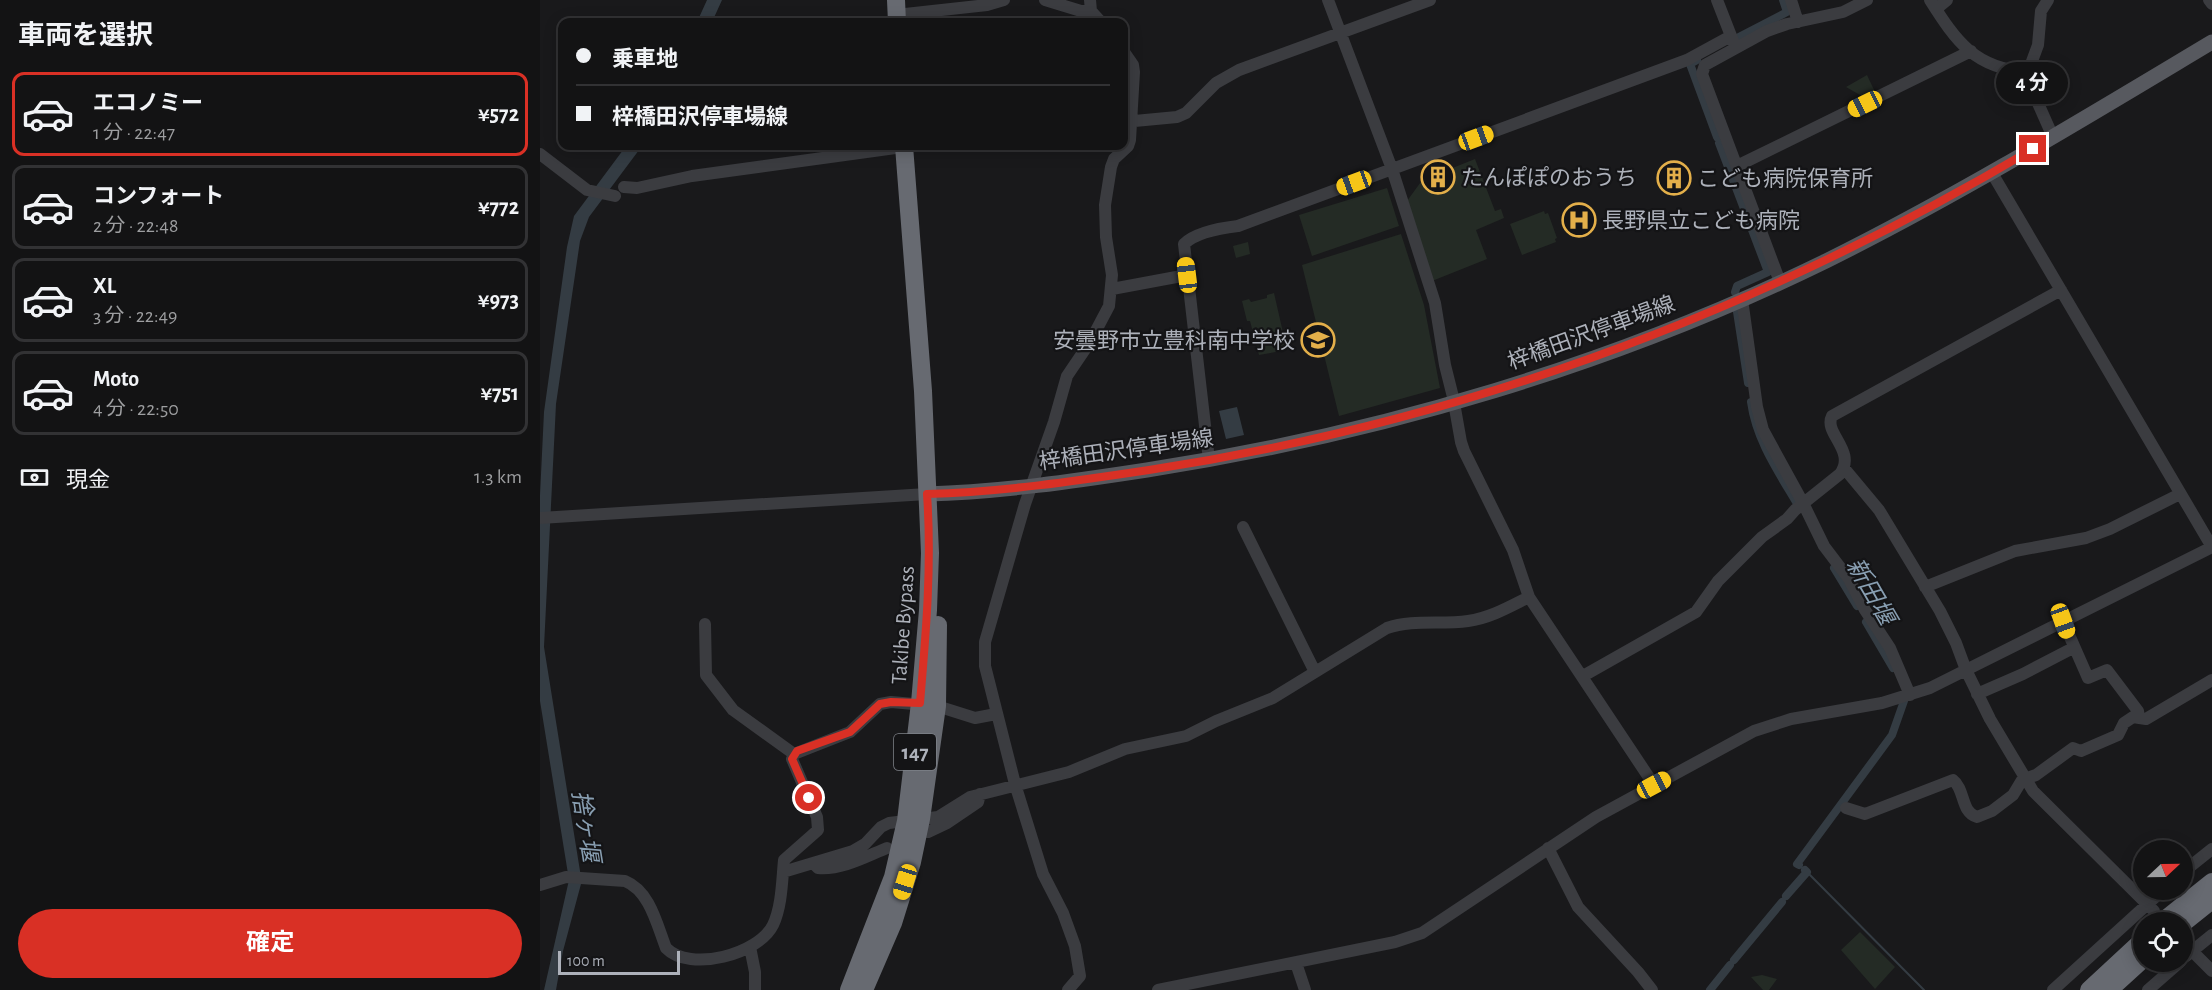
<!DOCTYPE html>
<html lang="ja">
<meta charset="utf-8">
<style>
body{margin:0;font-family:"Alegreya Sans","Noto Sans JP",sans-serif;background:#202022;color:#f1f3f6;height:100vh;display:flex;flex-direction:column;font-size:22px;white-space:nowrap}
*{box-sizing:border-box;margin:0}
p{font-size:20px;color:#9d9ea0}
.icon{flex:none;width:33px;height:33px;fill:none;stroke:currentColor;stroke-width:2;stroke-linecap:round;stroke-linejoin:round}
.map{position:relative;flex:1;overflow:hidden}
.side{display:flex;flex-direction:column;background:#131314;width:540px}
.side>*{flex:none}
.hud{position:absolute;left:18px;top:18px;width:570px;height:132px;border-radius:12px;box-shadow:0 3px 15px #0003,0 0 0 2px #323234;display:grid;align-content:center;height:132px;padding:0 18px;background:#131314}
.needle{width:39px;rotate:68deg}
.buttons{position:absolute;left:1593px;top:840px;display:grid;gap:12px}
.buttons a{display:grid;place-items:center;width:60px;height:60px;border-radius:50%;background:#131314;box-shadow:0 3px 15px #0003,0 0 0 2px #323234;font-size:30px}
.scale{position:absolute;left:18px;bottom:15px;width:122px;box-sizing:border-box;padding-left:6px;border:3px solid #adb1ba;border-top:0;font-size:16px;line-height:21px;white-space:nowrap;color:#adb1ba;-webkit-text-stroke:4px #141416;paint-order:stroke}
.end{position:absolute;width:27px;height:27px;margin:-14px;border:8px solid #d93025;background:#fff;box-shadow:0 0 0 3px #fff}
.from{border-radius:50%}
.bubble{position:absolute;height:42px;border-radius:21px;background:#131314;box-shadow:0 3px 15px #0003,0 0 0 2px #323234;font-size:20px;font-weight:700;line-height:42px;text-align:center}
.car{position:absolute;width:18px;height:36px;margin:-18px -9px;border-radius:8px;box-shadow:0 0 4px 2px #0007;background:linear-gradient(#f5c518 24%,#345 0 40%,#f5c518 0 76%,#345 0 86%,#f5c518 0)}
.hud b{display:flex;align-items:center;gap:21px;height:57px;font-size:22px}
.hud b+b{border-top:2px solid #323234}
.hud i{width:15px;height:15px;background:#f1f3f6}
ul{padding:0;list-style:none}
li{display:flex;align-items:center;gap:18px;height:84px;margin:0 12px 9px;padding:0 6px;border:3px solid #323234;border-radius:12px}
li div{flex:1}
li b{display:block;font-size:22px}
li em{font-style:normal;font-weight:700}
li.current{border-color:#d93025}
li>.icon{width:54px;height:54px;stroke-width:1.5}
h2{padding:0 18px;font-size:27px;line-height:72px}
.pay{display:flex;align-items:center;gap:15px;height:66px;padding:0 18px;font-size:22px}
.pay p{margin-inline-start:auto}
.primary-button{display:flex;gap:12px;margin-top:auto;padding:12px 18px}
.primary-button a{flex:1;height:69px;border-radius:36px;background:#d93025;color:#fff;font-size:24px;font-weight:700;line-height:69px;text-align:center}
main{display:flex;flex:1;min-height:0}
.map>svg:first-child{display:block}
.green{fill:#242b25}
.water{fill:#343c43}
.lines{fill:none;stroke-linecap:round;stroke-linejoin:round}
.stream{stroke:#343c43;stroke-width:2}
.canal{stroke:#343c43;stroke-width:8}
.minor{stroke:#3b3c40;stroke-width:12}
.major{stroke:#57595f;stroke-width:15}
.highway{stroke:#676a71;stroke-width:18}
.route{stroke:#d93025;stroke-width:8}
.labels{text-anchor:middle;stroke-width:4.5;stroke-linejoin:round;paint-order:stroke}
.shield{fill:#141416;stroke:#7f8289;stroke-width:1.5}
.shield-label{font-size:21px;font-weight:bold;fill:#adb1ba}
.poi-label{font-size:22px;fill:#adb1ba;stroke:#141416;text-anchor:start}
.street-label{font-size:22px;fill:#adb1ba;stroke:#141416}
.water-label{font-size:24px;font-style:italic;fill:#889eb1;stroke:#141416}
</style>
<main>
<section class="side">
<h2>車両を選択</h2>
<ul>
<li class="current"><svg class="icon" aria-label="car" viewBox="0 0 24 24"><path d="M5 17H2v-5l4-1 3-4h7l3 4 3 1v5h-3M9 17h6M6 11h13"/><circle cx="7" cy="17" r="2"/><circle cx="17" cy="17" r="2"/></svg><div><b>エコノミー</b><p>1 分 · 22:47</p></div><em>¥572</em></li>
<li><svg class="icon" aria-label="car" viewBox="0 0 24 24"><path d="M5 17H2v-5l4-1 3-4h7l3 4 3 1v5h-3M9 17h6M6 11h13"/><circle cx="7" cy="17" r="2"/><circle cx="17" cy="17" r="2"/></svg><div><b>コンフォート</b><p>2 分 · 22:48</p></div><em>¥772</em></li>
<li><svg class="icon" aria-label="car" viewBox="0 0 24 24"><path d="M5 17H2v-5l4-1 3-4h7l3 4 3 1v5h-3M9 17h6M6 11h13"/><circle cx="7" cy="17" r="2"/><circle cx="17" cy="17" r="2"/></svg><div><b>XL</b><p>3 分 · 22:49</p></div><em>¥973</em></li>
<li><svg class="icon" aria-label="car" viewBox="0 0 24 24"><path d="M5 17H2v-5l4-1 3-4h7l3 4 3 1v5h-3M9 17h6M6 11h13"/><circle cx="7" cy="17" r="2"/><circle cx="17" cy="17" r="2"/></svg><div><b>Moto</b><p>4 分 · 22:50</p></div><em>¥751</em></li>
</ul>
<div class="pay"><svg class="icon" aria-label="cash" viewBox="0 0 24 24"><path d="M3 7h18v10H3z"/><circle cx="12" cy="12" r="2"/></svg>現金<p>1.3 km</p></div>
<div class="primary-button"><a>確定</a></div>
</section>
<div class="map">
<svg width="1672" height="990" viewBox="0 0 1672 990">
<rect width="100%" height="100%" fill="#19191b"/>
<path class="green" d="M1327,75L1336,94L1327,99L1306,87Z
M935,159L955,211L961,209L964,218L936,230L947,259L892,281L867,201L883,179L885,185L890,183L892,187L914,179L910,169Z
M847,188L859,226L772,256L759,215Z
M1004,211L1005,214L1008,213L1017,238L1015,239L1016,242L982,255L970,224Z
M861,234L884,305L900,388L799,416L762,265Z
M708,242L710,254L696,258L693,246Z
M734,293L747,350L719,355L710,321H707L702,301L709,299L711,302L727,298V295Z
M1320,932L1355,967L1335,989L1301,950Z
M1222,975L1237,979L1229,990H1223L1211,977Z"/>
<path class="water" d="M167,0H182L172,22H157Z
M86,146H102L49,217L40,241L16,404L4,647L40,871L41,884L23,951L16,990H4L29,880L0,701V495L4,412L27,247L34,216Z
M697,407L704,435L686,439L679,411Z"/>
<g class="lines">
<path class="stream" d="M1267,872L1384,990"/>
<path class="canal" d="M1197,38L1247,12L1243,0
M1157,60L1150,64L1177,137
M1179,143L1228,272L1197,286L1195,292
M1197,312L1208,383
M1211,402C1216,439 1237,470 1256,502
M1294,568L1317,606
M1326,622L1353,668
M1259,865L1257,864L1352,735L1364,701
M1246,896L1267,872L1265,870
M1194,960L1242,902
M1170,990L1190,965"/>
<path class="minor" d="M505,0L541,11H551
M550,0L551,11L561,22
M788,0L852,169L895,303L905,365L913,397L921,442L924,451L973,550L989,597L1114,785
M1177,0L1193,41
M1251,0L1258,22
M1390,0C1416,41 1435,69 1488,72
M1508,0L1501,11L1498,45L1488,72L1493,92L1513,137
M1669,0L1672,4
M1396,9L1407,0
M356,15L447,5L464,0
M584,122L637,117L646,113L676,83L699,70L890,0
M0,154L47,190L75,196
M1197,166L1431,51
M1452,173L1672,547
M84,187L97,188L152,176L370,146
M1240,282L1162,74L1165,65L1227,31L1247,24L1303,12L1327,0
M572,289L647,275
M1202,299L1217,407L1223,430L1263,503L1284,546L1309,579L1325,610L1350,648L1370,695
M669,460L644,244C656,232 681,228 698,226L1147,60L1191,36
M1304,468L1339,510L1400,611L1416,643L1426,670L1450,719L1493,791L1614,911
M0,518L387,494
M703,527L775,672
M1385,587L1475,551L1546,538L1570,529L1640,494
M1523,621L1548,678L1567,670L1598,711L1599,717
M165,624L166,675L193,710L254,754
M1043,676L1156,612L1178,581L1222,537L1247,519L1255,510L1300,474C1317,451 1283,433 1292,416L1521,290
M1437,694L1483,674L1533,648
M1306,808L1325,814L1413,780C1425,789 1421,813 1437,817L1452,811L1473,795L1482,780L1496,775L1533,748L1541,751L1578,735L1584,723L1593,717L1606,719L1672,680
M388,832L407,823L438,802L440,794
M1008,848L1038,907L1098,972L1112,990
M275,865L278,868C302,870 325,857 347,848
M243,872L313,851L325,844L341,827L349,823L398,817L430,797L529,772L585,749L646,736L676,721L733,698L847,628C873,619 901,625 928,621C950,618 969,607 989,597
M1642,873L1672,849
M0,885L26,877L85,881C110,891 117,925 126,948C150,973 219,954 233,925C242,906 242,880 244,860L278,830L277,817L252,759L254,754L310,732L340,704L351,702L397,706L435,718L456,714
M1642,941L1672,971
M210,947L215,972V990
M1646,956L1672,935
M756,963L765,990
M528,990L540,976L535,946L523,913L503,874L475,784L445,666V642L485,504L514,422L527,376L550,342L569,306L572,275L566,237L565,205L571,167L574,159L588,146L590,140L594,72L593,65L584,52
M618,990L855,942L882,933L1056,817L1214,731L1251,719L1342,703L1390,688L1672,547
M1513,990L1623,890
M1608,990L1640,962"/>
<path class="major" d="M387,494C461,492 535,481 607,470C840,434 1075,364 1286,261C1419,195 1545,118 1672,42"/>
<path class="highway" d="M356,0L357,22
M1622,922L1672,882
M1642,924L1672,900
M309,990L353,877L366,821L380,703L388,610L390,553L383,391L364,146
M324,990L353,923L372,862L381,819L397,706L398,625
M1549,990L1604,939
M1569,990L1604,958"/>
</g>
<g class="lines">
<path class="route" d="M269,798L252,759L257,751L310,732L340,704L351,702L380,703C386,633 392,565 387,494C461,492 536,481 609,470C923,422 1220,311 1493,149"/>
</g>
<defs>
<g id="building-ring" transform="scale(1.725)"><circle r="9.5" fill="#141416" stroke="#e3af4a" stroke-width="1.5"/><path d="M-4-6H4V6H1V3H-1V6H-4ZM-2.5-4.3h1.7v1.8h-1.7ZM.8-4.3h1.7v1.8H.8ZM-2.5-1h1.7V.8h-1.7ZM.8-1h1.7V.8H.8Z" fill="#e3af4a"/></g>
<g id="hospital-ring" transform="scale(1.725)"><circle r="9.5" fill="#141416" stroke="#e3af4a" stroke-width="1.5"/><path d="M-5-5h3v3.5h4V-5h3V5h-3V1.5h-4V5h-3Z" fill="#e3af4a"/></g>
<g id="school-ring" transform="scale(1.725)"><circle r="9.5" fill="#141416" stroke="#e3af4a" stroke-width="1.5"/><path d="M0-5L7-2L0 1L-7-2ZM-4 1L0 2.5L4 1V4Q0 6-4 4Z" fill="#e3af4a"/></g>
</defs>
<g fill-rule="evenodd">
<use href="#building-ring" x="898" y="177"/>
<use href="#building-ring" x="1134" y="178"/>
<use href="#hospital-ring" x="1039" y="220"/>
<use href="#school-ring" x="778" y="340"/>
</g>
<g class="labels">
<rect class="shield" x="354" y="734" width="42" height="36" rx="4.5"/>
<g class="shield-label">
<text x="375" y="759">147</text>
</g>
<g class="poi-label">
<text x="921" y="185">たんぽぽのおうち</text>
<text x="1157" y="186">こども病院保育所</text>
<text x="1062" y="228">長野県立こども病院</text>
<text x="755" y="348" text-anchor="end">安曇野市立豊科南中学校</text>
</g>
<g class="street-label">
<text transform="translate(1051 332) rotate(-20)" y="8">梓橋田沢停車場線</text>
<text transform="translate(586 449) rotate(-8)" y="8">梓橋田沢停車場線</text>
<text transform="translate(362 625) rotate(-86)" y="8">Takibe Bypass</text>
</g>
<g class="water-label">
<text transform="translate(1331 591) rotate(60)" y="8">新田堰</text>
<text transform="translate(46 826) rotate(81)" y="8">捨ヶ堰</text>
</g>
</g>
</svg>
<div class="buttons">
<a><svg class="needle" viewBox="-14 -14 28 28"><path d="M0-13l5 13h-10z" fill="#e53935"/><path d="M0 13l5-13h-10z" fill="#9d9ea0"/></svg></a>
<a><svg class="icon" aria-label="locate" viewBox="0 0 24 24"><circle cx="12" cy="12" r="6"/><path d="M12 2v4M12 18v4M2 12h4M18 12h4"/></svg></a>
</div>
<div class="scale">100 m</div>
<i class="end from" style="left:269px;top:798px"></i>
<i class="end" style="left:1493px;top:149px"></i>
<div class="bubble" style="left:1456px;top:62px;width:72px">4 分</div>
<i class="car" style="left:1325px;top:104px;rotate:244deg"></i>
<i class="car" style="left:936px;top:138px;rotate:70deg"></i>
<i class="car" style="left:814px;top:183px;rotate:250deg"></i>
<i class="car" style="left:647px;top:275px;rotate:353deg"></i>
<i class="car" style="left:1523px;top:621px;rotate:160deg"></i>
<i class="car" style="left:1114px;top:785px;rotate:62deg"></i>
<i class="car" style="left:365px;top:882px;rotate:197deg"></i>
<div class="hud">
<b><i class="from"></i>乗車地</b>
<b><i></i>梓橋田沢停車場線</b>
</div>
</div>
</main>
